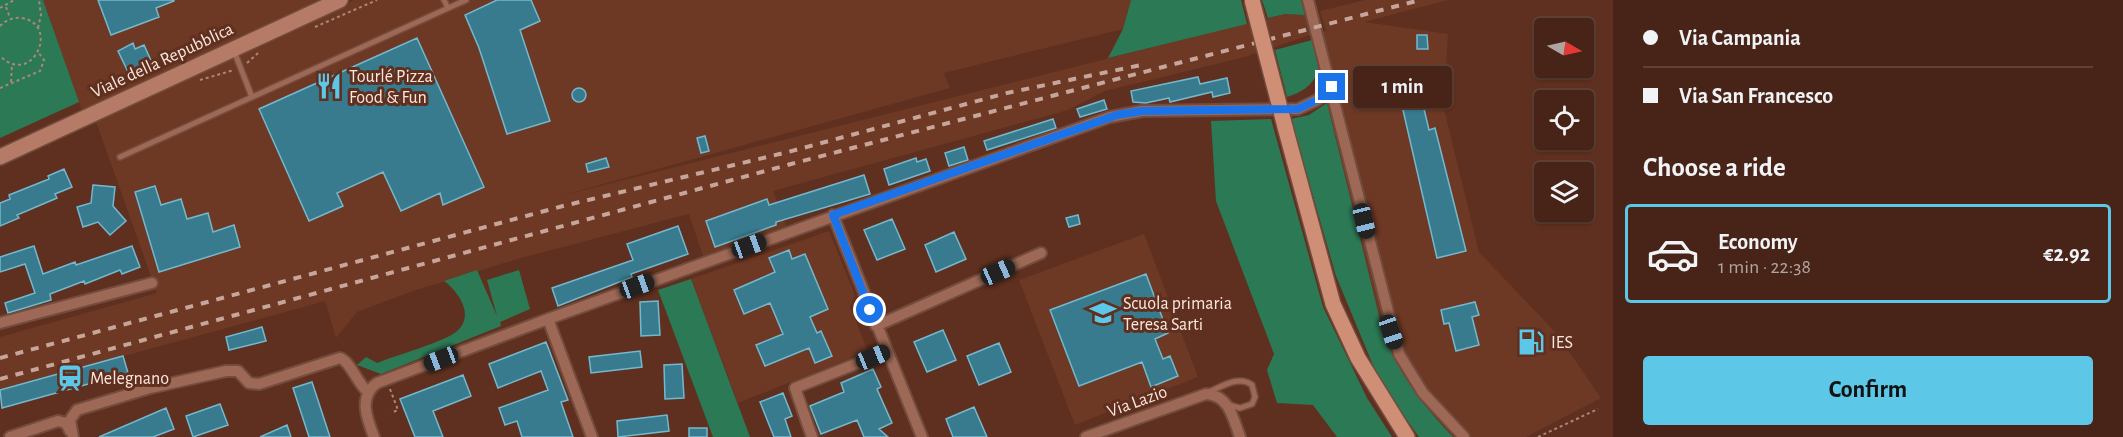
<!DOCTYPE html>
<meta charset="utf-8">
<style>
body{margin:0;font-family:"Alegreya Sans",sans-serif;background:#513024;color:#f1f3f6;height:100vh;display:flex;flex-direction:column;font-size:22px;white-space:nowrap}
*{box-sizing:border-box;margin:0}
p{font-size:20px;color:#b0a4a1}
.icon{flex:none;width:33px;height:33px;fill:none;stroke:currentColor;stroke-width:2;stroke-linecap:round;stroke-linejoin:round}
.map{position:relative;flex:1;overflow:hidden}
.sheet{display:flex;flex-direction:column;background:#472417;width:510px}
.sheet>*{flex:none}
.top-card{display:grid;align-content:center;height:132px;padding:0 30px;background:#472417}
.needle{width:39px;rotate:99deg}
.tools{position:absolute;left:1534px;top:18px;display:grid;gap:12px}
.tools a{display:grid;place-items:center;width:60px;height:60px;border-radius:6px;background:#472417;box-shadow:0 2px 4px #0004,0 0 0 2px #5f4136;font-size:30px}
.end{position:absolute;width:27px;height:27px;margin:-14px;border:8px solid #1a73e8;background:#fff;box-shadow:0 0 0 3px #fff}
.from{border-radius:50%}
.bubble{position:absolute;height:42px;border-radius:6px;background:#472417;box-shadow:0 2px 4px #0004,0 0 0 2px #5f4136;font-size:20px;font-weight:600;line-height:42px;text-align:center}
.car{position:absolute;width:18px;height:36px;margin:-18px -9px;border-radius:8px;box-shadow:0 0 4px 2px #0007;background:linear-gradient(#222 24%,#8ab4d8 0 40%,#222 0 76%,#8ab4d8 0 86%,#222 0)}
.top-card b{display:flex;align-items:center;gap:21px;height:57px;font-size:22px}
.top-card b+b{border-top:2px solid #5f4136}
.top-card i{width:15px;height:15px;background:#f1f3f6}
ul{padding:0;list-style:none}
li{display:flex;align-items:center;gap:18px;height:99px;margin:0 12px 9px;padding:0 18px;border:3px solid #5f4136;border-radius:6px}
li div{flex:1}
li b{display:block;font-size:22px}
li em{font-style:normal;font-weight:600}
li.active{border-color:#5cc7e7}
li>.icon{width:54px;height:54px;stroke-width:1.5}
h2{padding:0 30px;font-size:27px;line-height:72px}
.action{display:flex;gap:12px;margin-top:auto;padding:12px 30px}
.action a{flex:1;height:69px;border-radius:6px;background:#5cc7e7;color:#111;font-size:24px;font-weight:600;line-height:69px;text-align:center}
main{display:flex;flex:1;min-height:0}
.map>svg:first-child{display:block}
.built{fill:#6d3824}
.green{fill:#2c7956}
.building{fill:#387b8f;stroke:#75b8cd;stroke-width:1.5}
.lines{fill:none;stroke-linecap:round;stroke-linejoin:round}
.lane-casing{stroke:#734c3d;stroke-width:8}
.street-casing{stroke:#734c3d;stroke-width:14}
.secondary-casing{stroke:#734c3d;stroke-width:18}
.primary-casing{stroke:#734c3d;stroke-width:18}
.path{stroke:#ab877a;stroke-width:2;stroke-dasharray:3 3;stroke-linecap:butt}
.lane{stroke:#9d6855;stroke-width:5}
.street{stroke:#9d6855;stroke-width:10}
.secondary{stroke:#b67b66;stroke-width:15}
.primary{stroke:#cf8e76;stroke-width:15}
.rail{stroke:#c6a69a;stroke-width:4;stroke-dasharray:8 8;stroke-linecap:butt}
.primary-bridge-casing{stroke:#734c3d;stroke-width:18;stroke-linecap:butt}
.primary-bridge{stroke:#cf8e76;stroke-width:15}
.route{stroke:#1a73e8;stroke-width:8}
.labels{text-anchor:middle;stroke-width:6;stroke-linejoin:round;paint-order:stroke}
.street-label{font-size:18px;fill:#fee6dd;stroke:#5f301f}
.poi-label{font-size:18px;fill:#fee6dd;stroke:#5f301f;text-anchor:start}
</style>
<main>
<div class="map">
<svg width="1613" height="437" viewBox="0 0 1613 437">
<rect width="100%" height="100%" fill="#5f301f"/>
<path class="built" d="M43,0H323L82,111Z
M354,0H1131L1123,29L944,73L950,88L560,196L1285,14L1305,15L1311,35L1326,31L1320,11L1365,0H1448L1364,22L1448,34L1444,109L1479,252L1557,334L1601,398L1526,437H1453L1418,397L1392,357L1383,332L1310,35L1245,57L1105,91L1068,110L773,191L786,226L703,256L689,214L521,258L413,291L357,312L336,338L325,301L124,356L128,373L29,399L25,383L0,390V337L157,293L95,119Z
M829,231L855,295L850,307L868,351L738,403L691,279Z
M1144,234L1198,377L1075,425L1019,280Z"/>
<path class="green" d="M0,0H43L79,102L0,138Z
M1131,0H1241L1247,24L1108,58L1123,29Z
M1262,0H1301L1305,15L1285,14L1268,18Z
M1312,40L1319,71C1311,86 1303,92 1287,97L1275,50Z
M1327,103L1383,332C1398,374 1423,405 1453,437H1419L1380,382L1336,276L1291,119L1309,115Z
M1271,119L1323,307L1367,398L1392,437H1337L1313,405L1277,403L1267,370L1274,354L1216,201L1211,121Z
M477,270L497,316L487,280L519,270L530,309L500,322L501,326L381,374L357,365L366,357L377,363C397,355 441,343 456,332C476,316 458,291 444,281Z
M691,279L750,437H713L658,290Z"/>
<path class="building" d="M98,0H174V1L156,8L159,17L111,35Z
M497,0H531L540,21L520,30L550,121L507,134L479,48L465,15Z
M1417,35H1427L1428,49H1417Z
M417,38L484,187L443,205L440,193L401,211L383,172L337,193L343,206L309,221L259,109Z
M133,43L135,49L144,45L153,65L130,76L118,51Z
M1198,77L1200,84L1227,78L1230,93L1213,97L1212,92L1170,102L1169,98L1146,103L1133,102L1131,91Z
M1417,79L1429,130L1435,128L1466,251L1437,258L1397,84Z
M572 95a7 7 0 1 1 14 0a7 7 0 1 1-14 0Z
M1104,100L1107,109L1080,117L1077,109Z
M1053,119L1056,128L987,150L984,141Z
M705,136L709,151L701,153L697,138Z
M964,147L968,160L949,166L945,153Z
M606,158L609,167L588,172L586,164Z
M916,158L917,162L926,159L930,171L889,185L884,169Z
M64,169L72,187L55,194L57,198L17,215L19,218L0,226V203L10,199L9,195L49,179L48,176Z
M864,175L870,194L776,222V225L715,247L706,221L767,199L769,205Z
M93,185L115,187L113,206L126,221L110,235L98,222L83,227L77,207L91,203Z
M155,186L161,205L181,199L187,219L208,213L213,232L234,225L240,247L159,272L135,192Z
M1078,215L1080,224L1069,227L1066,218Z
M892,219L905,249L877,260L864,230Z
M678,226L688,254L631,274L632,277L558,306L552,288L633,260L627,244Z
M954,232L966,259L936,272L925,245Z
M34,246L43,274L75,262L76,265L132,246L140,267L122,274L120,270L85,284L84,281L50,294L51,300L8,313L5,303L35,293L25,264L0,272V257Z
M789,250L792,259L805,254L828,309L810,317L817,333L821,331L832,356L815,363L809,348L765,366L756,345L783,334L770,303L744,314L734,290L775,272L769,258Z
M1146,274L1168,333L1155,339L1163,359L1170,356L1178,376L1151,387L1142,362L1079,386L1050,310Z
M658,301L660,335L641,336L640,302Z
M1475,302L1479,315L1472,317L1479,345L1456,351L1449,323L1444,324L1441,310Z
M262,327L266,341L229,350L226,337Z
M943,330L956,360L927,372L914,342Z
M546,342L568,400L561,402L573,437H522L517,421L505,425L499,408L548,390L541,371L498,388L489,364Z
M999,343L1011,372L979,385L967,356Z
M640,351L642,367L591,373L589,357Z
M123,356L128,373L2,408L0,390Z
M682,364L684,398L665,399L664,365Z
M873,369L881,387L877,389L892,423L879,429L888,437H864L857,420L821,434L810,406L844,392L841,383Z
M463,375L471,396L433,411L443,437H415L400,399Z
M312,382L330,437H309L293,388Z
M783,393L792,416L785,419L791,437H774L760,402Z
M220,404L228,425L193,437L186,416Z
M974,407L987,437H953L946,419Z
M166,408L174,429L153,437H99Z
M667,415L669,431L618,437L617,421Z
M287,425L291,437H260Z
M689,428H707V437H689Z"/>
<g class="lines">
<g class="lane-casing">
<path id="lane" d="M444,0L448,8
M234,51L252,97
M120,157L466,0
M1209,392C1223,386 1239,375 1252,385L1255,397L1252,404L1240,408L1229,405"/>
</g>
<g class="street-casing">
<path id="street" d="M1308,0L1399,354L1423,393L1464,437
M833,215L922,437
M548,319L592,437
M0,323L152,283
M876,326L1041,253
M10,437L58,421L66,423L70,431
M73,437L70,420L77,410L150,388L226,371H238L249,383L259,384L340,358C351,362 356,382 368,392
M374,437C367,419 358,397 377,383L548,319L1110,117L1142,111L1298,109L1317,100L1332,87
M812,437L795,388L886,352
M1086,437L1206,394C1229,395 1233,418 1240,437"/>
</g>
<g class="secondary-casing">
<path id="secondary" d="M0,157L340,0"/>
</g>
<g class="primary-casing">
<path id="primary" d="M1285,127L1333,304L1358,358L1407,437"/>
</g>
<path class="path" d="M6,7L10,18
M0,8L14,0
M0,26C6,20 13,17 21,18C61,23 33,88 0,56
M315,27L377,0
M38,28L41,15L39,0
M247,63L258,53
M200,80L234,70
M11,82L12,64
M0,88L40,71L44,60L38,52
M390,389L398,410L391,413
M1538,437L1598,409"/>
<use href="#lane" class="lane"/>
<use href="#street" class="street"/>
<use href="#secondary" class="secondary"/>
<use href="#primary" class="primary"/>
<path class="rail" d="M0,358L563,206L788,152L1007,93L1141,65
M0,379L791,164L1420,0"/>
<g class="primary-bridge-casing">
<path id="primary-bridge" d="M1252,0L1285,127"/>
</g>
<use href="#primary-bridge" class="primary-bridge"/>
</g>
<g class="lines">
<path class="route" d="M870,310L833,215L1117,115L1142,111L1298,109L1317,100L1332,87"/>
</g>
<defs>
<g id="restaurant-bare" transform="scale(2.07)"><path d="M-5-6h1v4h1v-4h1v4h1v-4h1v5L-1.5 .5V6h-2V.5L-5-1ZM5-6V6H3V1.5H1.5Q1.5-4 5-6Z" fill="#5cc7e7" stroke="#5f301f" stroke-width="2.5" paint-order="stroke"/></g>
<g id="school-bare" transform="scale(2.07)"><path d="M0-5L7-2L0 1L-7-2ZM-4 1L0 2.5L4 1V4Q0 6-4 4Z" fill="#5cc7e7" stroke="#5f301f" stroke-width="2.5" paint-order="stroke"/></g>
<g id="fuel-bare" transform="scale(2.07)"><path d="M-5.5-6h7V0h2V4h1.3V-2.5L3-4.5l.8-.8L6-3V5H2.5V1h-1V6h-7ZM-4.2-4.7v3.2H.2V-4.7Z" fill="#5cc7e7" stroke="#5f301f" stroke-width="2.5" paint-order="stroke"/></g>
<g id="station-bare" transform="scale(2.07)"><path d="M-3-6H3Q5-6 5-4V2Q5 4 3 4L4.5 6H3L1.5 4h-3L-3 6H-4.5L-3 4Q-5 4-5 2V-4Q-5-6-3-6ZM-3.5-4v3h7v-3ZM-3.5 1v1.5H-2V1ZM2 1v1.5H3.5V1Z" fill="#5cc7e7" stroke="#5f301f" stroke-width="2.5" paint-order="stroke"/></g>
</defs>
<g fill-rule="evenodd">
<use href="#restaurant-bare" x="329" y="86"/>
<use href="#school-bare" x="1103" y="313"/>
<use href="#fuel-bare" x="1531" y="342"/>
<use href="#station-bare" x="70" y="378"/>
</g>
<g class="labels">
<g class="street-label">
<text transform="translate(162 60) rotate(-25)" y="6">Viale della Repubblica</text>
<text transform="translate(1137 401) rotate(-20)" y="6">Via Lazio</text>
</g>
<g class="poi-label">
<text x="349" y="82">Tourlé Pizza<tspan x="349" dy="21">Food &amp; Fun</tspan></text>
<text x="1123" y="309">Scuola primaria<tspan x="1123" dy="21">Teresa Sarti</tspan></text>
<text x="1551" y="348">IES</text>
<text x="90" y="384">Melegnano</text>
</g>
</g>
</svg>
<div class="tools">
<a><svg class="needle" viewBox="-14 -14 28 28"><path d="M0-13l5 13h-10z" fill="#e53935"/><path d="M0 13l5-13h-10z" fill="#b0a4a1"/></svg></a>
<a><svg class="icon" aria-label="locate" viewBox="0 0 24 24"><circle cx="12" cy="12" r="6"/><path d="M12 2v4M12 18v4M2 12h4M18 12h4"/></svg></a>
<a><svg class="icon" aria-label="layers" viewBox="0 0 24 24"><path d="M12 4l9 5-9 5-9-5zM3 14l9 5 9-5"/></svg></a>
</div>
<i class="end from" style="left:870px;top:310px"></i>
<i class="end" style="left:1332px;top:87px"></i>
<div class="bubble" style="left:1353px;top:66px;width:99px">1 min</div>
<i class="car" style="left:1364px;top:221px;rotate:166deg"></i>
<i class="car" style="left:749px;top:246px;rotate:70deg"></i>
<i class="car" style="left:998px;top:272px;rotate:66deg"></i>
<i class="car" style="left:637px;top:286px;rotate:70deg"></i>
<i class="car" style="left:1391px;top:332px;rotate:161deg"></i>
<i class="car" style="left:873px;top:357px;rotate:68deg"></i>
<i class="car" style="left:441px;top:359px;rotate:249deg"></i>
</div>
<section class="sheet">
<div class="top-card">
<b><i class="from"></i>Via Campania</b>
<b><i></i>Via San Francesco</b>
</div>
<h2>Choose a ride</h2>
<ul>
<li class="active"><svg class="icon" aria-label="car" viewBox="0 0 24 24"><path d="M5 17H2v-5l4-1 3-4h7l3 4 3 1v5h-3M9 17h6M6 11h13"/><circle cx="7" cy="17" r="2"/><circle cx="17" cy="17" r="2"/></svg><div><b>Economy</b><p>1 min · 22:38</p></div><em>€2.92</em></li>
</ul>
<div class="action"><a>Confirm</a></div>
</section>
</main>
